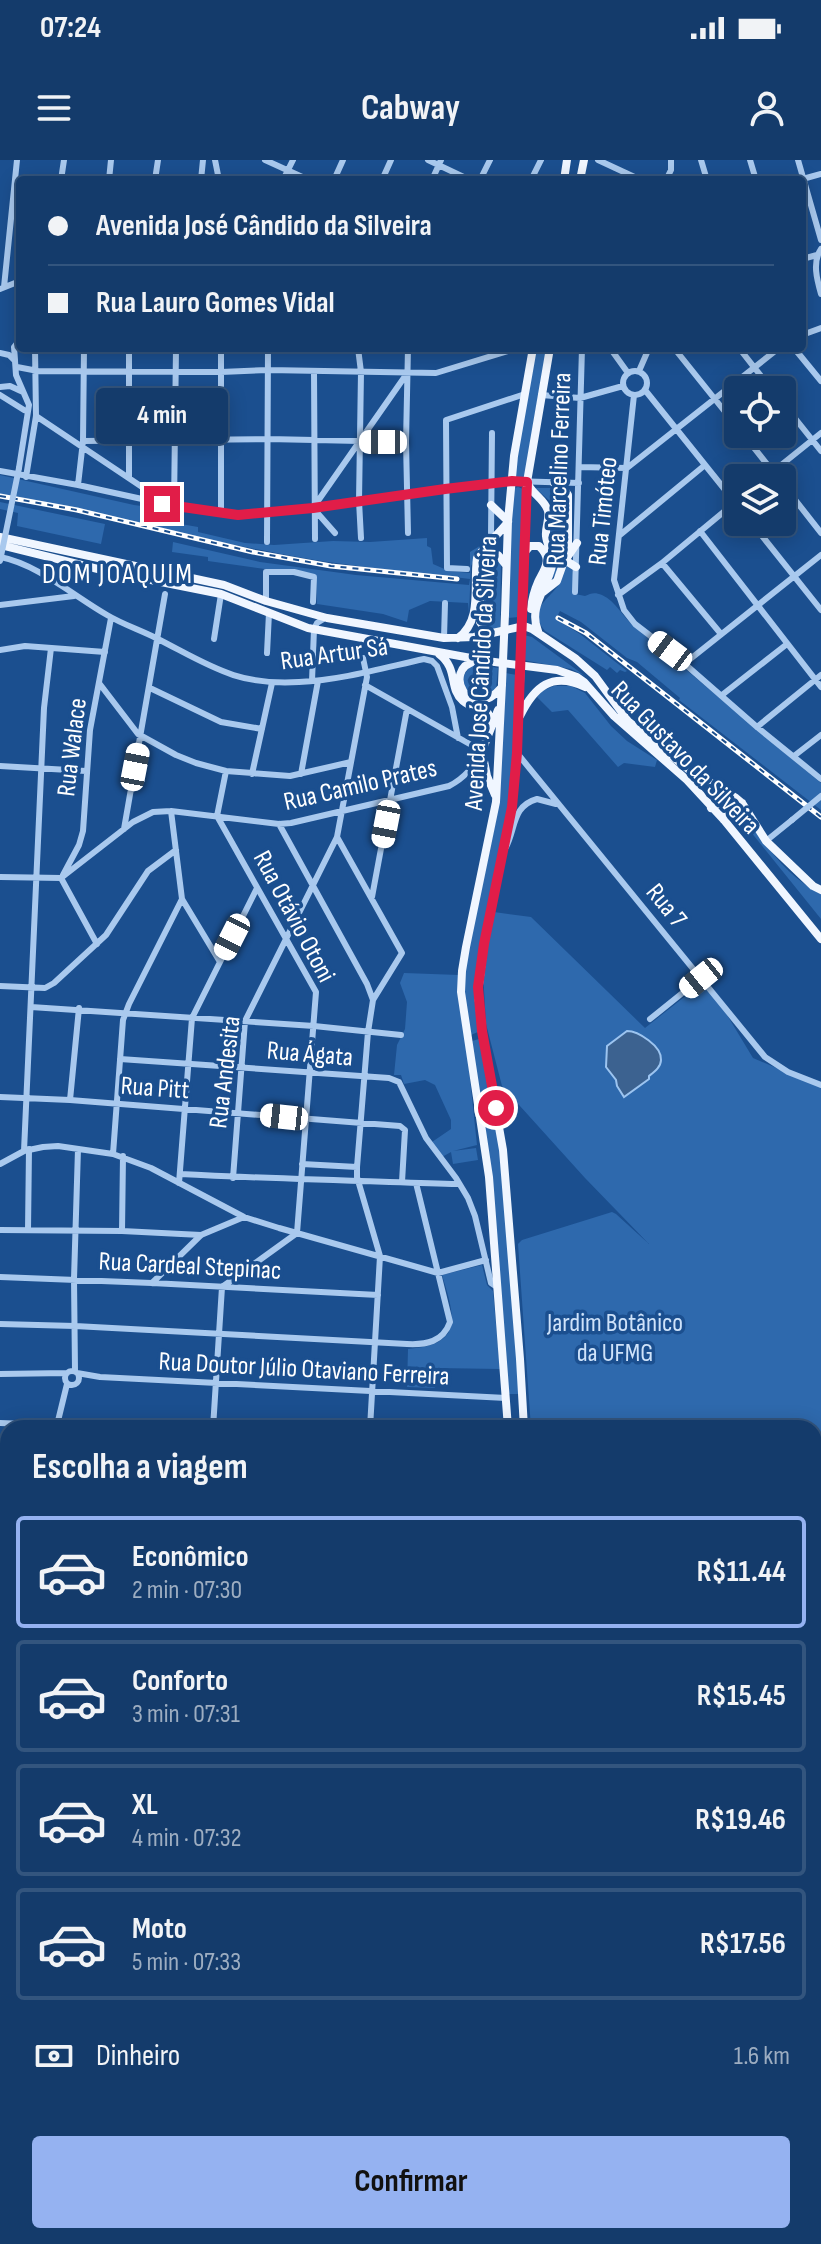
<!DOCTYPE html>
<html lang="pt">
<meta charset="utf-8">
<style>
body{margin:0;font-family:"Sofia Sans Condensed",sans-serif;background:#214673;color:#f1f3f6;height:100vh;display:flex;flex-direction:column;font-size:30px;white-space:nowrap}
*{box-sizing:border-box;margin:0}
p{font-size:26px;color:#9dadc1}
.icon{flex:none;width:44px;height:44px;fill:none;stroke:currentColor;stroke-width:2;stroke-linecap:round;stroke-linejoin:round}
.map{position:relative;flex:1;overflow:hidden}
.side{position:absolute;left:0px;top:1260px;width:822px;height:824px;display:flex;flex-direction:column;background:#143b6b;border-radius:24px 24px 0 0;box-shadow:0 4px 20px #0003,0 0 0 2px #33557e}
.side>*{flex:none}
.guide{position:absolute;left:16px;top:16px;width:790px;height:176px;border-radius:8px;box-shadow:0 4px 20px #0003,0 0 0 2px #33557e;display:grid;align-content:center;height:176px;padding:0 32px;background:#143b6b}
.buttons{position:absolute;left:724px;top:216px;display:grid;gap:16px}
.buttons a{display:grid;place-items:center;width:72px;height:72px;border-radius:8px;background:#143b6b;box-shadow:0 4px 20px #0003,0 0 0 2px #33557e;font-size:40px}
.end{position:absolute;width:36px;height:36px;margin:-18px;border:10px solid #e11d48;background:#fff;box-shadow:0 0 0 4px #fff}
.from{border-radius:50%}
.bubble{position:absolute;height:56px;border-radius:8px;background:#143b6b;box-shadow:0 4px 20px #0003,0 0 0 2px #33557e;font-size:26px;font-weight:700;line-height:56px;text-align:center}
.car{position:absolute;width:24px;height:48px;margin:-24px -12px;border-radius:10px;box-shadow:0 0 6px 2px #0007;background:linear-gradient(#fff 24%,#345 0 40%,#fff 0 76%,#345 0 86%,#fff 0)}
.guide b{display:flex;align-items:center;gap:28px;height:76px;font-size:30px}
.guide b+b{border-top:2px solid #33557e}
.guide i{width:20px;height:20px;background:#f1f3f6}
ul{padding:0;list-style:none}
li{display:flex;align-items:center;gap:24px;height:112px;margin:0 16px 12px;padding:0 16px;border:4px solid #33557e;border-radius:8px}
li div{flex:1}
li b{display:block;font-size:30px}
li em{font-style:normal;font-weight:700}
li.selected{border-color:#95b2f1}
li>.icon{width:72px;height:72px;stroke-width:1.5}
h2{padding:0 32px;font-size:36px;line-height:96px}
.pay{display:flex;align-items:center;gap:20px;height:88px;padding:0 32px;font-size:30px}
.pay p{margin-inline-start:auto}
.button{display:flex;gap:16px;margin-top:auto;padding:16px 32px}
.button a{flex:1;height:92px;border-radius:8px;background:#95b2f1;color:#111;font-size:32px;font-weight:700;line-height:92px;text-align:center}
.status{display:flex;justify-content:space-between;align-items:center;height:56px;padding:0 40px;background:#143b6b;direction:ltr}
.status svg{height:22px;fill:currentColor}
header{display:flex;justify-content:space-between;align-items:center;height:104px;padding:0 32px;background:#143b6b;font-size:36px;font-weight:700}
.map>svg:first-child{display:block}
.green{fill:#2e69ad}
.water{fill:#3c6290;stroke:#9cc4f0;stroke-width:2}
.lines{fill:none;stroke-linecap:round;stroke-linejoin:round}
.minor{stroke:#a9c9ee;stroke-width:6}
.major{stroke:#f0f6ff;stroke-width:8}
.highway{stroke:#fff;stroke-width:10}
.rail-casing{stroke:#fff;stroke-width:5}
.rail{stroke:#1b4f8f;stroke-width:2;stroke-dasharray:6;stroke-linecap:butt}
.minor-bridge{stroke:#a9c9ee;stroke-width:6}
.major-bridge{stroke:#f0f6ff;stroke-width:8}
.route{stroke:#e11d48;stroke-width:10}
.labels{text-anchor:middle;stroke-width:7;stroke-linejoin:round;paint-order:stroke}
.street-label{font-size:26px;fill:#fff;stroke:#1b4f8f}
.park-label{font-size:26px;fill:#cfe3fa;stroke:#1b4f8f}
.neighbourhood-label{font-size:28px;letter-spacing:2px;fill:#fff;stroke:#1b4f8f}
</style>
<div class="status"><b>07:24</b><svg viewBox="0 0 49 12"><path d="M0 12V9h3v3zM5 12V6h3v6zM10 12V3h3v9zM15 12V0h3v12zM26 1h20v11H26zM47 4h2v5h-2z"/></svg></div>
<header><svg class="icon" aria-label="menu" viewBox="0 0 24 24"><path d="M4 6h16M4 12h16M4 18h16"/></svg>Cabway<svg class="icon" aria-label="person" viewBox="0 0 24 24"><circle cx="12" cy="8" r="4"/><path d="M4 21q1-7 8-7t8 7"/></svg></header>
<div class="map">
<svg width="821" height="2084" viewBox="0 0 821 2084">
<rect width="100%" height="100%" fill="#1b4f8f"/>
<path class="green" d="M535,188H547L534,258L526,318L514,319Z
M0,315L134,345L178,351L175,363L198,367V372L245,383L274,385L333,381L370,382L427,378V386L431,388L433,404L449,411L470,413V392L483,384L471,406L469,453L468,443L430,441L409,450L407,462L383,454L317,444L316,416L208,401V397L172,392L173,382L260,402L356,415L469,425L470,419C405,411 340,406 276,393C183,376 93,351 0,334Z
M518,327L523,329L519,457L507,458L513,329Z
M535,328H558L565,333C567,372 572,396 545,429L554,410L557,396L549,377L554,354L550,341Z
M0,342L105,364L101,384L17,366L18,353L0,349Z
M497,397L501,405L500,468L489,471L482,461L481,456L483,409L491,398Z
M566,404L572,406L575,434L585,436C591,433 595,432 602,435C616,441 623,458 636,468C698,519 759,572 821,623V650L679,540L680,538L637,502L627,498L581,462L560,451L556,459L580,474L627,511L625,512L620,510L617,513L610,507L607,510L545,471C527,449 549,440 559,424C562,418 563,410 566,404Z
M524,475L532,477L585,516L571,509L523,500Z
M475,504L498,508L496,530L482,539L467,534L462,518L471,505Z
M505,513L517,515L513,624L478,806L480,871L471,875L463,838L464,811L496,660Z
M554,526H571L585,533L611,566L627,581L657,600L655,607L624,603L618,607L568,550L552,552L537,537L539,532Z
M738,643C759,677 784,716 821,734V759L742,661L732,654V646Z
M494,752L531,757L645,868L702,823L724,850L753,898L821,927V1551L814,1553V1268H531L518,1084L522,1080L612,1052L616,1054L649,1084L585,1018L502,926L486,864L483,813Z
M404,813L459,815L477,985L453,991L476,988L478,1000L453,1004L451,992L442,997L432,982L451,969V960L435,925L425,920L404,924L401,915H394L397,885L405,869L407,842L400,823Z
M479,879L480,880L499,982L520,1234H507L472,881Z
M482,1105L487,1125L493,1131L500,1209L437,1208L435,1228L407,1227L408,1189C464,1185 455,1157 442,1115Z"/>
<path class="water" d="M627,871C638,871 662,886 661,900C661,907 654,912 649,916V919L624,937L617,926L616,920L606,907L607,886Z"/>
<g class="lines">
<path class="minor" d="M215,0L219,20
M265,0L309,20
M428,0L470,20
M598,0L641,20
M701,0L707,20
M750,0L756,20
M798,0L821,80
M61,20L64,0
M109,20L111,0
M155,20L158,0
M201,20L203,0
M283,20L293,0
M334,20L343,0
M382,20L391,0
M432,20L441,0
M480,20L490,0
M531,20L541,0
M666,20L671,10V0
M799,20L821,14
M821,89C812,102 817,120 821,134
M802,99L817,95
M4,127L17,0
M0,129L20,121
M802,175L821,168
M358,188L361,212L359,341L361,378
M408,188L406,282L408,373
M610,188L628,213
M674,188L738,268
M739,188L772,230
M794,188L821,221
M0,193L9,195L15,201L16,215L29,245L19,308
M15,200L14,187L18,182L20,170
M17,207L38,211L221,212L268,210L436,213L518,188
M623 223a12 12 0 1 1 24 0a12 12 0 1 1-24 0Z
M314,211L315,379
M639,211L649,188
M0,227L10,226L23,232
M645,230L738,346
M0,235L24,250
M541,235L580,238L623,226
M634,235L614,420L624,450L635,464L670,491L757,567L821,619
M782,242L821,291
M36,256L163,341
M743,274L778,318
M83,281L268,279L406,282
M579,307L627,308L779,188
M0,311L78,325L174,346L238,355L313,348L512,321L579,323
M26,317L36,256L35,188
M129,317V188
M765,318L821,273
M782,323L821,373
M78,325L83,281L84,188
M174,346L176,188
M221,354V188
M751,362L821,450
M700,371L821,527
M335,373L313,348L408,212
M620,375L705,305
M491,376L492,273
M267,382L268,188
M0,397C37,404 74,436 107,455C122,464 140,470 156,478C209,505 236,526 299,522C341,520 383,508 424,499L432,501L437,506L452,547L458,578
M662,403L721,474
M467,409L447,408L446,260L525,234
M575,432L582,188
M618,435L662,403L738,340
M266,441V412H294L314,417L313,442
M0,445L74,436
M444,478L445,443
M214,479L221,434
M0,490L25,486L105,492
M267,493L269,453
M684,504L821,395
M312,521L314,469L317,463L325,458
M99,523L138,574L176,595L196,603L226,611L290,616L351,602
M150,528L221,562L262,569
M722,535L787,484
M757,567L821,515
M517,593L765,897L788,912L821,925
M794,596L821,575
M0,606L86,611
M226,611L217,656L316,832L297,1073
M252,614L272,523
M301,614L318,521
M279,664L367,824L373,840
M124,669L165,434
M337,677L402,793L373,840L368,872L357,1007V1017L380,1096L370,1268
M766,681L792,660
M506,687C516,668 512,646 537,639L556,644
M63,715L79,685L83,671L90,570L111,458
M0,717L61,718
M61,718L133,662L153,652L171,651L279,664L291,663L449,626C465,618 474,606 482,591L365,525
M61,718L97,784
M372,737L407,549
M182,739L220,802
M0,826L45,828L54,823L106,775L148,711L176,690
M31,847L314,866L401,875
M650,859L701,818
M120,899L389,918L399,922L426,978L456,1018L468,1038L475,1056L491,1123L497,1127
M0,937L70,940L400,966L405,970L402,1022
M70,940L79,848
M24,991L44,548L51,488
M113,994L123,860L129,844L182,739L171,651
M0,1004L24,991L43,987L58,986L113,994L151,1008L244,1057L279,1068L438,1113L486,1100
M302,1004L357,1007
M180,1014C273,1019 365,1021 458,1024
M233,1018L245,861L337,677L367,517L363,498
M179,1023L192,858L257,728
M0,1070L122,1071L201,1075
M28,1070L29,989
M122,1071L123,996
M0,1117L152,1123L378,1135
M152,1123L201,1075L244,1057
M0,1164L75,1166L407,1184C426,1185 443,1182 450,1162L416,1023
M65 1218a7 7 0 1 1 14 0a7 7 0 1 1-14 0Z
M75,1211L74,1119L78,989
M77,1213L100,1217L506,1238
M0,1214L67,1213
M0,1263L131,1268
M57,1265L67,1224
M213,1268L222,1127L297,1073
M0,1310H8
M0,1358H8
M0,1428L8,1435
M0,1485L8,1476
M819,1584L821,1592
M0,1602L8,1610
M814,1646L821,1644
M0,1684L8,1667
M814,1707L821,1705
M0,1751L8,1757
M814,1767L821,1765
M814,1778L821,1800
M0,1791L8,1788
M0,1799L8,1804
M814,1828L821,1826
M0,1877L1,1867
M814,1889L821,1887
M814,1933L821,1934
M0,1949L8,1962
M0,1982L8,1979
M814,2000L821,2017
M0,2007L8,2011
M814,2032L821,2029
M0,2050L8,2049
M48,2076L49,2084
M87,2076L88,2084
M95,2076L100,2084
M132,2076L133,2084
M175,2076L176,2084
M218,2076L219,2084
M262,2076L264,2084
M307,2076L308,2084
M348,2076L349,2084
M451,2076L454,2084
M619,2076L622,2084
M729,2076L733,2084
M0,2083L8,2075
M531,2084L551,2076
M688,2084L708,2076"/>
<path class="major" d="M564,20L567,0
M580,20L584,0
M529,326C534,335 545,340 548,351C550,359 545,367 546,376C547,387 555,394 552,406C547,429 528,447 538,471
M491,345L508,361
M0,377L224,425L266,441L327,458L444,478L474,477L524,466L532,469L575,498L595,516L628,561L688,609L736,638L742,643L766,681L813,726L821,730
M0,385L106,411L221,434L308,468L487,501L557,510L577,517L584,522L614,556L687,620L724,660L821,779
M525,392L530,386H539C553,399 545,408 538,422C534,431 532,439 531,449
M576,407L568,402H564L577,383
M481,424L482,404L488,395H498L506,405
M543,432L557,421L568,390V335L564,329L554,323
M480,438V462L488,475
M505,454L508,361L514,296L533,188
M522,454L527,322L550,188
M458,478C483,460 473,425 477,398C485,385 498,375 508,362
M439,494C459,509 448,528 463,541C470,547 480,549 488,553L492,564
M476,501C440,509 470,565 501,528
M502,524L496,642L466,787L462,811L461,832L489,1017L508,1268
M520,524L517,593L512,647L484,784L478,833L482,871L503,990L520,1199L524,1268
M520,556C534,527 552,511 585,527
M495,635L487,616L482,591L498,550
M711,648L722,642L723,637L719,629
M724,660L726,646L733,642L742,643"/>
<path class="highway" d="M0,1505L8,1513
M0,1533L8,1540
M375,2076L378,2084
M404,2076L408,2084"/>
<g class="rail-casing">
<path id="rail" d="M0,336L77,350L253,392L331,406L457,419
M558,458L586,473L821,657"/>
</g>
<use href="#rail" class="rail"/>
<path class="minor-bridge" d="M0,401L19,308
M792,660L821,636"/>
<path class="major-bridge" d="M502,524L505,454
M520,524L522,454"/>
</g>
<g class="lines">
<path class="route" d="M162,344L238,355L313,348L445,329L512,321L527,322L517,593L512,647L484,784L478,827L482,871L496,948"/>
</g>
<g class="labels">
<g class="street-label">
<text transform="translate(558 309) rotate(-88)" y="9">Rua Marcelino Ferreira</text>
<text transform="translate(602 351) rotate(-84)" y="9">Rua Timóteo</text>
<text transform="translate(334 493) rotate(-8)" y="9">Rua Artur Sá</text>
<text transform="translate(480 513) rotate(-87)" y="9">Avenida José Cândido da Silveira</text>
<text transform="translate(71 587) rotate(-83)" y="9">Rua Walace</text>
<text transform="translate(686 597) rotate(46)" y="9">Rua Gustavo da Silveira</text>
<text transform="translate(360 624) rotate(-13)" y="9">Rua Camilo Prates</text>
<text transform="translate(667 745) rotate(51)" y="9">Rua 7</text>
<text transform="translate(295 756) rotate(62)" y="9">Rua Otávio Otoni</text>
<text transform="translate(310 893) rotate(5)" y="9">Rua Ágata</text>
<text transform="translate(224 912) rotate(-83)" y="9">Rua Andesita</text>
<text transform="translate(155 927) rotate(4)" y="9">Rua Pitt</text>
<text transform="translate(190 1105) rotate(3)" y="9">Rua Cardeal Stepinac</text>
<text transform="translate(304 1208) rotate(3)" y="9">Rua Doutor Júlio Otaviano Ferreira</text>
</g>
<g class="park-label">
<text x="615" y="1171">Jardim Botânico<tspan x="615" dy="30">da UFMG</tspan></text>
</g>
<g class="neighbourhood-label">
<text x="118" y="423">DOM JOAQUIM</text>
</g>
</g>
</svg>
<div class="buttons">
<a><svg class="icon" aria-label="locate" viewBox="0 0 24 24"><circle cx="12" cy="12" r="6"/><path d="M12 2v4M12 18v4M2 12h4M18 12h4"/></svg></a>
<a><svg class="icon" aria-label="layers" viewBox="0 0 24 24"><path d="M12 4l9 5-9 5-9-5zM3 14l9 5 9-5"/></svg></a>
</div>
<i class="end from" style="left:496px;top:948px"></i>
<i class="end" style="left:162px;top:344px"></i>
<div class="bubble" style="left:96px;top:228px;width:132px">4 min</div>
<i class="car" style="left:383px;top:282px;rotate:270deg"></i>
<i class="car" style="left:670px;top:491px;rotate:307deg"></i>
<i class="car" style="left:135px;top:607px;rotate:11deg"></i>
<i class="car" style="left:386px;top:664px;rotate:191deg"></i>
<i class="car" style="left:232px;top:777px;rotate:207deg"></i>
<i class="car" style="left:701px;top:818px;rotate:231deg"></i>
<i class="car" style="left:284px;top:957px;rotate:276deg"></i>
<div class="guide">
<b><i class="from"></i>Avenida José Cândido da Silveira</b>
<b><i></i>Rua Lauro Gomes Vidal</b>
</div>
<section class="side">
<h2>Escolha a viagem</h2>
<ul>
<li class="selected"><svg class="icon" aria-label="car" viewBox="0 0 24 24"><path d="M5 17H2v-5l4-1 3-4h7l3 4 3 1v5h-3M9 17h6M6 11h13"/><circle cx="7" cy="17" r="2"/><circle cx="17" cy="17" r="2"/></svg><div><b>Econômico</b><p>2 min · 07:30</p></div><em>R$11.44</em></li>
<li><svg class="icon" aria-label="car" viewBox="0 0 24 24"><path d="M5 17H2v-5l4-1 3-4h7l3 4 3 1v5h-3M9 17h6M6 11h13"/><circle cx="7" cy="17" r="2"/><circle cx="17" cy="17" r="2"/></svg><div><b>Conforto</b><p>3 min · 07:31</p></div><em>R$15.45</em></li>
<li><svg class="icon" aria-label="car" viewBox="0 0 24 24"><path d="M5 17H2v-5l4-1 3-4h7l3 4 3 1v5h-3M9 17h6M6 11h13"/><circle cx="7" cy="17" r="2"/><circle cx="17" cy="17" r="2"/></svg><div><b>XL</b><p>4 min · 07:32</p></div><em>R$19.46</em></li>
<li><svg class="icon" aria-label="car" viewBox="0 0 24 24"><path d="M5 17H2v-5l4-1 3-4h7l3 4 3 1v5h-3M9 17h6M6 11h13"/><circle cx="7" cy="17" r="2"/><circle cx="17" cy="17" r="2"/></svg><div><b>Moto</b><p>5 min · 07:33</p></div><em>R$17.56</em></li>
</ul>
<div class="pay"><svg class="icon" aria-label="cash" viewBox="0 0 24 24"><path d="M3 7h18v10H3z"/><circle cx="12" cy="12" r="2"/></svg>Dinheiro<p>1.6 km</p></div>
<div class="button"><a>Confirmar</a></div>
</section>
</div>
